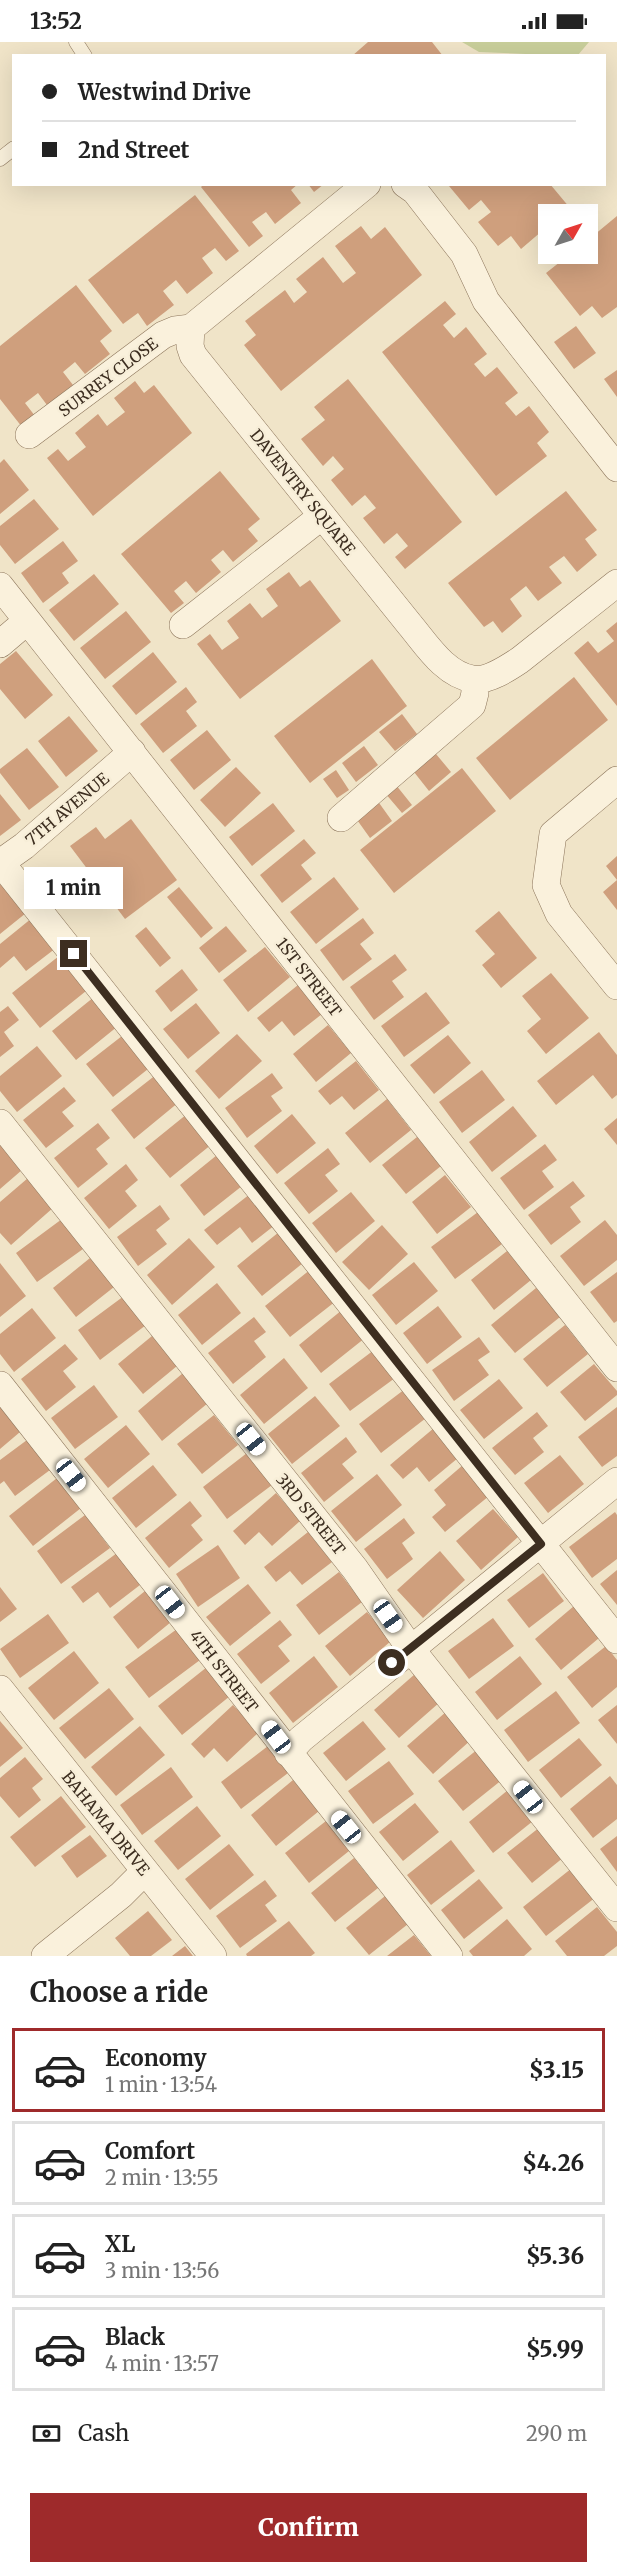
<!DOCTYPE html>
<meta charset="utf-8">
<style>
body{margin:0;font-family:Merriweather,serif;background:#f6f6f6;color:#222;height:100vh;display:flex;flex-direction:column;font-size:22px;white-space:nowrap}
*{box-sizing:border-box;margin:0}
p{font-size:20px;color:#767676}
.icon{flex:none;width:33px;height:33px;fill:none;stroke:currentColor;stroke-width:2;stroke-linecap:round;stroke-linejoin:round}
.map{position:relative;height:1914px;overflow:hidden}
.panel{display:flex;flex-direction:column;background:#fff;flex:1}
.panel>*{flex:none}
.banner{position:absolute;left:12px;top:12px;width:594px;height:132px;border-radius:0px;box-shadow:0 6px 24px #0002;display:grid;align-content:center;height:132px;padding:0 30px;background:#fff}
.needle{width:39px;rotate:51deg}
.tools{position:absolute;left:538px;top:162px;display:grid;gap:12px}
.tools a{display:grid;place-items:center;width:60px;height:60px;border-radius:0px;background:#fff;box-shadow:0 6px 24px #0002;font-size:30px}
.end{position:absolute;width:27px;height:27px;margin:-14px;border:8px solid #3d2e20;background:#fff;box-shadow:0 0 0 3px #fff}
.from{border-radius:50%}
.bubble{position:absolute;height:42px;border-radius:0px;background:#fff;box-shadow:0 6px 24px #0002;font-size:20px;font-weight:800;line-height:42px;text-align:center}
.car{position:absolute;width:18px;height:36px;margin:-18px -9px;border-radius:8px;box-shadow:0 0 4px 2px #0007;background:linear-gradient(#fff 24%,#345 0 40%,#fff 0 76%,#345 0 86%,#fff 0)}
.banner b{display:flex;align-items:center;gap:21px;height:57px;font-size:22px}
.banner b+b{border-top:2px solid #e0e0e0}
.banner i{width:15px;height:15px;background:#222}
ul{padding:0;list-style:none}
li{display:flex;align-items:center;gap:18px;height:84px;margin:0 12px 9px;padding:0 18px;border:3px solid #e0e0e0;border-radius:0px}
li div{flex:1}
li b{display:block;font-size:22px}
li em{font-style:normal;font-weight:800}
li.selected{border-color:#9e2a2b}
li>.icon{width:54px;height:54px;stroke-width:1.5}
h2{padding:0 30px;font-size:27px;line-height:72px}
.pay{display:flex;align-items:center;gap:15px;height:66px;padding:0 30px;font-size:22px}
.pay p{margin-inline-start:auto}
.action{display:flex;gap:12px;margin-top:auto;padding:12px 30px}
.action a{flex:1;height:69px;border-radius:0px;background:#9e2a2b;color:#fff;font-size:24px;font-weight:800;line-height:69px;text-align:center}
.status{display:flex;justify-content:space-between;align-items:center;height:42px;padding:0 30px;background:#fff;direction:ltr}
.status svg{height:16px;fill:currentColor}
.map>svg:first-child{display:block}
.green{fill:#c9cf9b}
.building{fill:#cf9f7d}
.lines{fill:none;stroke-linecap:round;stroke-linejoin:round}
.service-casing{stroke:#8d765c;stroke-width:15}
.minor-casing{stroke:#8d765c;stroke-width:28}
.service{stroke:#faf1dc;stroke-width:14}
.minor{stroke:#faf1dc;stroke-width:27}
.route{stroke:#3d2e20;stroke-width:8}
.labels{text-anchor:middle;stroke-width:5;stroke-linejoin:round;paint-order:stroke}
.street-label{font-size:16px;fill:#3d2e20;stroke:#f7eed8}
</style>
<div class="status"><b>13:52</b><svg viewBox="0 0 49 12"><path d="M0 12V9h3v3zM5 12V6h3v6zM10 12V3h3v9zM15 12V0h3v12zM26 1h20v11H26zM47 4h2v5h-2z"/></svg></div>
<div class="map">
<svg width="617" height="1914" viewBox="0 0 617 1914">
<rect width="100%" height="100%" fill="#f0e4c8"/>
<path class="green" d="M462,0H589L578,13L572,14L479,10Z"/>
<path class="building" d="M368,0H432L443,14H352Z
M204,142H298L291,148L301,161L275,182L266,170L252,180L263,194L249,205L201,145Z
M308,142H324L314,150Z
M450,142H550L570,166L562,172H549V183L521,207L511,194L498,204L478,180L491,170L481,158L469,168L449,144Z
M195,153L239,209L226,219L215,206L202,216L213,231L187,252L176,238L163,249L174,263L147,284L138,271L123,282L88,238Z
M617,174V265L602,276L592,264L580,274L546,231L570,212H588V198Z
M361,184L371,197L385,185L422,233L281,349L244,303L256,293L245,279L285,248L294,261L307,250L296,237L323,215L343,241L356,231L335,204Z
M76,243L112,289L100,299L110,312L85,332L75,320L63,330L73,343L47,363L38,351L25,361L35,374L22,385L0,357V304Z
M445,259L456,272L443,283L454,296L466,285L487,312L474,322L485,335L497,325L518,351L505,361L516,374L529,364L549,390L537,401L547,414L496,454L382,310Z
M576,284L596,311L574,327L554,300Z
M617,328V355L604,337Z
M348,337L462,480L405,527L395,515L408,504L397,491L384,502L363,476L376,466L365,453L352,464L331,438L344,427L333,414L323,424L301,397L325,378L314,365Z
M135,339L144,351L154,343L192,391L93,474L47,416L58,407L68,419L86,405L75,391L98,372L107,384L125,370L114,356Z
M4,417L29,448L0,472V421Z
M220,429L260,477L248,487L258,499L233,520L223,508L211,518L221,530L196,551L186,539L174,549L184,561L171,571L121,512Z
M566,449L597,488L585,497L597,513L577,530L564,514L549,525L562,541L538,559L526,544L510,557L522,574L502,591L493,579L484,585L448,541Z
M34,457L59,487L15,522L0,503V484Z
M63,499L78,519L62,531L69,541L43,561L21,531Z
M289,530L300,545L310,538L341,579L240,657L197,602L210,592L222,608L239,596L227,579L250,561L262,576L278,564L266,547Z
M94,532L119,562L74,599L49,568Z
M126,569L151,600L105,637L80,606Z
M617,580V664L574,611L588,599L598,611L614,599L606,589Z
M16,609L53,653L25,677L0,647V622Z
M153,610L177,640L136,673L112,644Z
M372,617L407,664L310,741L274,694Z
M574,635L608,678L510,758L476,716Z
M186,645L197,660L186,669L197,684L163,711L140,682Z
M402,672L417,692L395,709L379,690Z
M69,674L98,709L66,735L38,699Z
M207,688L231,718L194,748L170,718Z
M364,704L378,723L356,740L342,721Z
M27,706L59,745L29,768L0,731V727Z
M436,712L451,730L429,749L414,730Z
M236,725L261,751L225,785L200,758Z
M462,726L496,769L394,851L360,808Z
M336,728L349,748L337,756L323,737Z
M396,743L412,763L402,771L385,751Z
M0,752L21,778L0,794Z
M377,758L392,779L370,796L355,775Z
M273,761L295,789L252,824L229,795Z
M131,777L177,838L125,877L70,804L96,785L105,797Z
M304,797L316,811L301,823L312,837L282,861L260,833Z
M617,814V838L606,824Z
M334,835L359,867L316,902L290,870Z
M617,838V868L603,850Z
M2,842L26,871L0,892V843Z
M179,845L213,886L201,896L167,855Z
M499,869L537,916L501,946L482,923L495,912L475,889Z
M32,876L56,906L26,929L14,914L0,926V902Z
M363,876L374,891L360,902L372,917L343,939L320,908Z
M226,884L247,909L219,931L199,906Z
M146,885L171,916L160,925L135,894Z
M265,905L290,935L248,970L223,938Z
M395,912L407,928L392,939L404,955L374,978L350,945Z
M59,914L86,949L40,986L12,951Z
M182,927L198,948L171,970L155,949Z
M551,931L589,976L546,1012L527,989L541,977L522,954Z
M298,943L322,972L294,994L282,979L269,990L257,976Z
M426,950L450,981L404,1015L381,984Z
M94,955L118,984L76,1018L52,989Z
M196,961L220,991L188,1017L163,987Z
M8,964L19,978L4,990L14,1004L0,1015V970Z
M328,983L351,1011L316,1040L293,1012Z
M599,990L617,1013V1053L612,1057L593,1033L556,1063L537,1039Z
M237,992L262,1019L219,1057L195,1029Z
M448,993L471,1021L434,1052L410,1023Z
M122,994L148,1027L113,1055L86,1022Z
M37,1004L62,1034L17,1070L0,1049V1034Z
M356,1019L379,1048L354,1068L342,1054L330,1063L318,1049Z
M482,1028L505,1058L462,1091L439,1060Z
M272,1031L283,1046L271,1054L282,1069L247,1096L225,1066Z
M157,1032L179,1060L134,1097L111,1068Z
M64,1045L76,1059L62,1070L74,1084L46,1106L23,1078Z
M387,1057L411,1088L370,1121L345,1091Z
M513,1064L537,1094L492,1130L469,1100Z
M187,1072L212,1102L170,1136L145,1106Z
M292,1072L316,1101L277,1132L254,1104Z
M617,1076V1103L604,1087Z
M98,1081L110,1096L96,1107L108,1122L78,1146L54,1116Z
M417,1095L441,1124L406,1152L382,1123Z
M545,1102L557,1118L542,1129L554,1145L524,1168L500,1136Z
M0,1103L22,1128L0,1147Z
M328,1106L340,1122L325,1133L338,1149L309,1172L284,1141Z
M217,1113L242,1144L204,1174L180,1143Z
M126,1122L138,1138L125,1149L137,1164L109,1187L84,1156Z
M445,1133L471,1165L437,1192L412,1160Z
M28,1136L54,1165L11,1203L0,1191V1160Z
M573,1139L585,1154L570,1165L581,1180L551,1203L528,1173Z
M351,1150L375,1179L336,1211L312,1181Z
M250,1152L275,1183L252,1201L240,1185L217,1203L204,1188Z
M160,1163L170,1177L156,1188L167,1202L138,1224L117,1195Z
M478,1170L502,1202L455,1237L431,1205Z
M62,1177L83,1207L37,1240L16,1211Z
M605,1178L617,1193V1218L584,1244L560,1214Z
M382,1183L408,1212L369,1248L342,1220Z
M279,1190L303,1221L262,1254L237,1224Z
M189,1196L215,1225L172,1263L147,1233Z
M507,1209L531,1238L494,1268L471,1238Z
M90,1216L114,1245L76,1275L53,1246Z
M414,1220L438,1249L396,1283L372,1253Z
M0,1221L26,1254L0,1275Z
M311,1227L336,1259L290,1295L265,1264Z
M617,1230V1279L614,1281L590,1250Z
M217,1241L241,1271L202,1303L178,1273Z
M536,1246L560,1275L515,1311L491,1283Z
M124,1254L146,1283L100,1318L78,1288Z
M438,1264L462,1295L427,1322L403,1291Z
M32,1266L56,1296L14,1330L0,1312V1292Z
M342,1268L365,1296L321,1331L299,1303Z
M254,1275L266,1290L254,1299L266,1315L233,1342L208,1311Z
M565,1283L588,1312L547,1345L523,1317Z
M152,1294L177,1324L143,1352L118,1322Z
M479,1295L490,1310L478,1318L489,1333L454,1359L432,1328Z
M65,1302L78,1317L63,1329L76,1345L46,1369L21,1337Z
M374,1308L395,1336L350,1369L329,1342Z
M284,1316L308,1346L264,1382L240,1353Z
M594,1322L617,1349V1353L585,1379L560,1350Z
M183,1331L208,1361L162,1399L138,1369Z
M499,1337L523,1366L484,1397L460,1368Z
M94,1343L118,1375L75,1407L51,1376Z
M405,1347L426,1376L381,1411L359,1382Z
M315,1354L340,1384L292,1422L268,1392Z
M0,1365L20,1390L0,1407Z
M617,1365V1414L602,1425L578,1395Z
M537,1370L548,1384L533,1396L544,1410L515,1433L492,1406Z
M214,1373L238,1403L202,1432L177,1402Z
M126,1383L150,1412L108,1446L84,1417Z
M434,1386L458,1416L429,1440L417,1425L403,1437L390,1423Z
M346,1395L357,1410L342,1422L354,1436L324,1460L301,1431Z
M27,1398L50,1428L15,1454L4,1439L0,1442V1418Z
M247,1411L272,1443L227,1477L203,1445Z
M560,1413L584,1442L548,1471L524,1441Z
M153,1423L177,1453L136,1486L112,1456Z
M463,1423L489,1454L445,1490L432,1475L446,1463L434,1448Z
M377,1432L402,1463L356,1500L331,1469Z
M57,1436L81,1466L33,1504L9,1474Z
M276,1451L300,1479L272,1504L259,1490L245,1503L233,1489Z
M190,1459L202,1474L191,1483L203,1498L169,1526L145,1496Z
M493,1467L518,1495L481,1528L456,1499Z
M615,1470L617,1473V1517L592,1536L569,1505Z
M85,1473L110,1506L61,1542L37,1509Z
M404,1476L415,1491L402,1501L413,1517L387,1537L364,1507Z
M308,1490L332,1520L302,1543L290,1529L276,1540L264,1525Z
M218,1503L240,1536L198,1565L176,1532Z
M440,1509L465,1538L423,1576L397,1548Z
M117,1511L140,1543L110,1566L98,1550L83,1561L71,1545Z
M617,1528V1563L600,1542Z
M339,1530L362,1560L319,1593L296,1563Z
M543,1531L564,1559L529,1586L507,1558Z
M248,1542L271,1571L230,1604L206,1575Z
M0,1545L17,1567L0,1580Z
M145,1549L171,1580L138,1607L113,1575Z
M574,1564L599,1596L561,1628L535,1597Z
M367,1570L391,1599L350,1634L325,1604Z
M48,1572L69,1601L20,1636L0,1607Z
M493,1576L514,1604L469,1637L448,1609Z
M280,1578L292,1593L278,1604L290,1619L261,1642L237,1612Z
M177,1587L200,1618L149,1656L125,1625Z
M606,1604L617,1618V1645L592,1666L567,1635Z
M74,1609L99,1641L54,1678L28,1646Z
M314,1614L338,1645L293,1681L269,1651Z
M520,1614L542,1642L497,1678L475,1650Z
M207,1625L230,1654L182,1693L158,1664Z
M415,1632L440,1660L399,1696L374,1668Z
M109,1646L134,1677L85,1717L59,1686Z
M556,1649L580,1681L528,1720L504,1688Z
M233,1663L259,1690L227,1720L214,1706L204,1716L191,1702Z
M617,1663V1702L598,1678Z
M447,1669L472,1697L433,1732L407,1704Z
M0,1679L23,1706L0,1725Z
M363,1679L386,1707L346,1739L323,1711Z
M140,1684L165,1713L116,1754L91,1725Z
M579,1696L602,1723L561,1756L539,1728Z
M268,1704L288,1731L241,1767L221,1740Z
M478,1707L503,1737L463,1769L438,1739Z
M25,1715L43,1737L32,1746L41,1758L19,1776L0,1754V1736Z
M389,1719L414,1752L373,1782L348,1749Z
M171,1725L193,1755L142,1793L120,1763Z
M610,1734L617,1743V1777L593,1796L570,1767Z
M293,1738L319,1769L276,1804L251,1773Z
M508,1748L533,1779L493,1811L469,1780Z
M61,1754L86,1785L35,1825L10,1795Z
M415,1761L439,1790L403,1819L379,1790Z
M197,1764L221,1794L178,1828L154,1799Z
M326,1779L349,1809L309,1841L285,1811Z
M540,1785L564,1815L532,1841L507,1811Z
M90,1793L107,1814L77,1836L61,1814Z
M617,1794V1830L600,1807Z
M451,1798L475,1829L431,1863L407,1833Z
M229,1802L254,1833L210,1868L185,1837Z
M354,1816L378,1846L335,1880L311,1851Z
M572,1826L596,1855L546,1894L523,1865Z
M479,1837L503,1866L464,1897L441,1868Z
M265,1838L277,1854L265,1863L277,1879L240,1906L216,1874Z
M385,1854L408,1882L369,1913L346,1886Z
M597,1865L617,1890V1904L604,1914H567L555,1899Z
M148,1869L172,1898L151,1914H130L115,1896Z
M507,1877L532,1907L524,1914H473L469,1909Z
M289,1879L315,1911L311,1914H247L246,1912Z
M414,1893L431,1914H387Z
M185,1904L193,1914H172Z"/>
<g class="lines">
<g class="service-casing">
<path id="service" d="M76,0L85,14
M0,117L14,106"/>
</g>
<g class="minor-casing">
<path id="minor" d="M367,142L191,286L190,304L193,313L410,583C426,602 445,633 473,637C487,640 508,626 520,618L617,541
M405,142L415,149L464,212L486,259L617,426
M29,393L163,293L175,288L191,286
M0,544L617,1326
M183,583L322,474
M0,602L27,579
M617,738L553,792L546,843L559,872L617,944
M341,776L472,663L475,651L474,638
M0,821L24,804L132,710
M1,821L617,1598
M0,1081L355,1527L410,1606L617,1866
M0,1343L449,1914
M0,1647L213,1914
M288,1711L301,1697L617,1439
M45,1914L121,1853L144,1830"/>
</g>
<use href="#service" class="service"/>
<use href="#minor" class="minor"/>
</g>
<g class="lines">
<path class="route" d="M74,912L541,1502L392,1621"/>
</g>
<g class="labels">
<g class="street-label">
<text transform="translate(108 335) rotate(-37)" y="6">SURREY CLOSE</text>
<text transform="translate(303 450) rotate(51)" y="6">DAVENTRY SQUARE</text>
<text transform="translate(67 767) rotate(-40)" y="6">7TH AVENUE</text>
<text transform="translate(309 935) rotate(52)" y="6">1ST STREET</text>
<text transform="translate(311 1472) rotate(51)" y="6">3RD STREET</text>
<text transform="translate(224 1629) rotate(52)" y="6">4TH STREET</text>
<text transform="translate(106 1781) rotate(51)" y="6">BAHAMA DRIVE</text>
</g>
</g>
</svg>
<div class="tools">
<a><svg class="needle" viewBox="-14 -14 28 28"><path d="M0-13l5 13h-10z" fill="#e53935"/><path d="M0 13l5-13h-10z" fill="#767676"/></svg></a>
</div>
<i class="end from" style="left:392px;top:1621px"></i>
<i class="end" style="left:74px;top:912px"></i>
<div class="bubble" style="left:24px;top:825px;width:99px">1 min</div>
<i class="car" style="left:251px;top:1397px;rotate:141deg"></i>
<i class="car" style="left:71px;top:1433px;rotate:142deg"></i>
<i class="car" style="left:170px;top:1560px;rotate:142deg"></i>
<i class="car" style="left:388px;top:1574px;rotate:145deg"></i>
<i class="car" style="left:276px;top:1695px;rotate:323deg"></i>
<i class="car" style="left:528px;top:1755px;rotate:322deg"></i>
<i class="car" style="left:346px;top:1785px;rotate:321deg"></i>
<div class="banner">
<b><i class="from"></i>Westwind Drive</b>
<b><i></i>2nd Street</b>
</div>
</div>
<section class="panel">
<h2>Choose a ride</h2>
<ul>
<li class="selected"><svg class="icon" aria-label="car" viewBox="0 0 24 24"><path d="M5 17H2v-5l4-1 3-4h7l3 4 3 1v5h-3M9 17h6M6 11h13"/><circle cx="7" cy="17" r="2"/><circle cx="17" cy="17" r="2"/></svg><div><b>Economy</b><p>1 min · 13:54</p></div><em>$3.15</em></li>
<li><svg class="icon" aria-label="car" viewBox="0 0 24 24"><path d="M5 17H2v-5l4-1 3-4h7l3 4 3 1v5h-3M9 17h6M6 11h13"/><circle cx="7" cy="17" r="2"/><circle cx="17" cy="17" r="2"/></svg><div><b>Comfort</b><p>2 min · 13:55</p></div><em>$4.26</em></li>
<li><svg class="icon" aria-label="car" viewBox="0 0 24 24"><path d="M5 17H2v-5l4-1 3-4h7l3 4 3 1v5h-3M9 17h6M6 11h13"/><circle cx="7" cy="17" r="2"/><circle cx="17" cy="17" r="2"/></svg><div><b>XL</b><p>3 min · 13:56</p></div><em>$5.36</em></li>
<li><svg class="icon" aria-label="car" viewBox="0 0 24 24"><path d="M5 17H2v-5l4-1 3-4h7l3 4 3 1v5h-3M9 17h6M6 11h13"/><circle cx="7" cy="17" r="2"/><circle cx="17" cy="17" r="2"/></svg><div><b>Black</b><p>4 min · 13:57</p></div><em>$5.99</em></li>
</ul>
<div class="pay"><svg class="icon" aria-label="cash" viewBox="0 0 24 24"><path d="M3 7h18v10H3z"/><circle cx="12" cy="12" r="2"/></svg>Cash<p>290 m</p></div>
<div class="action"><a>Confirm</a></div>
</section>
